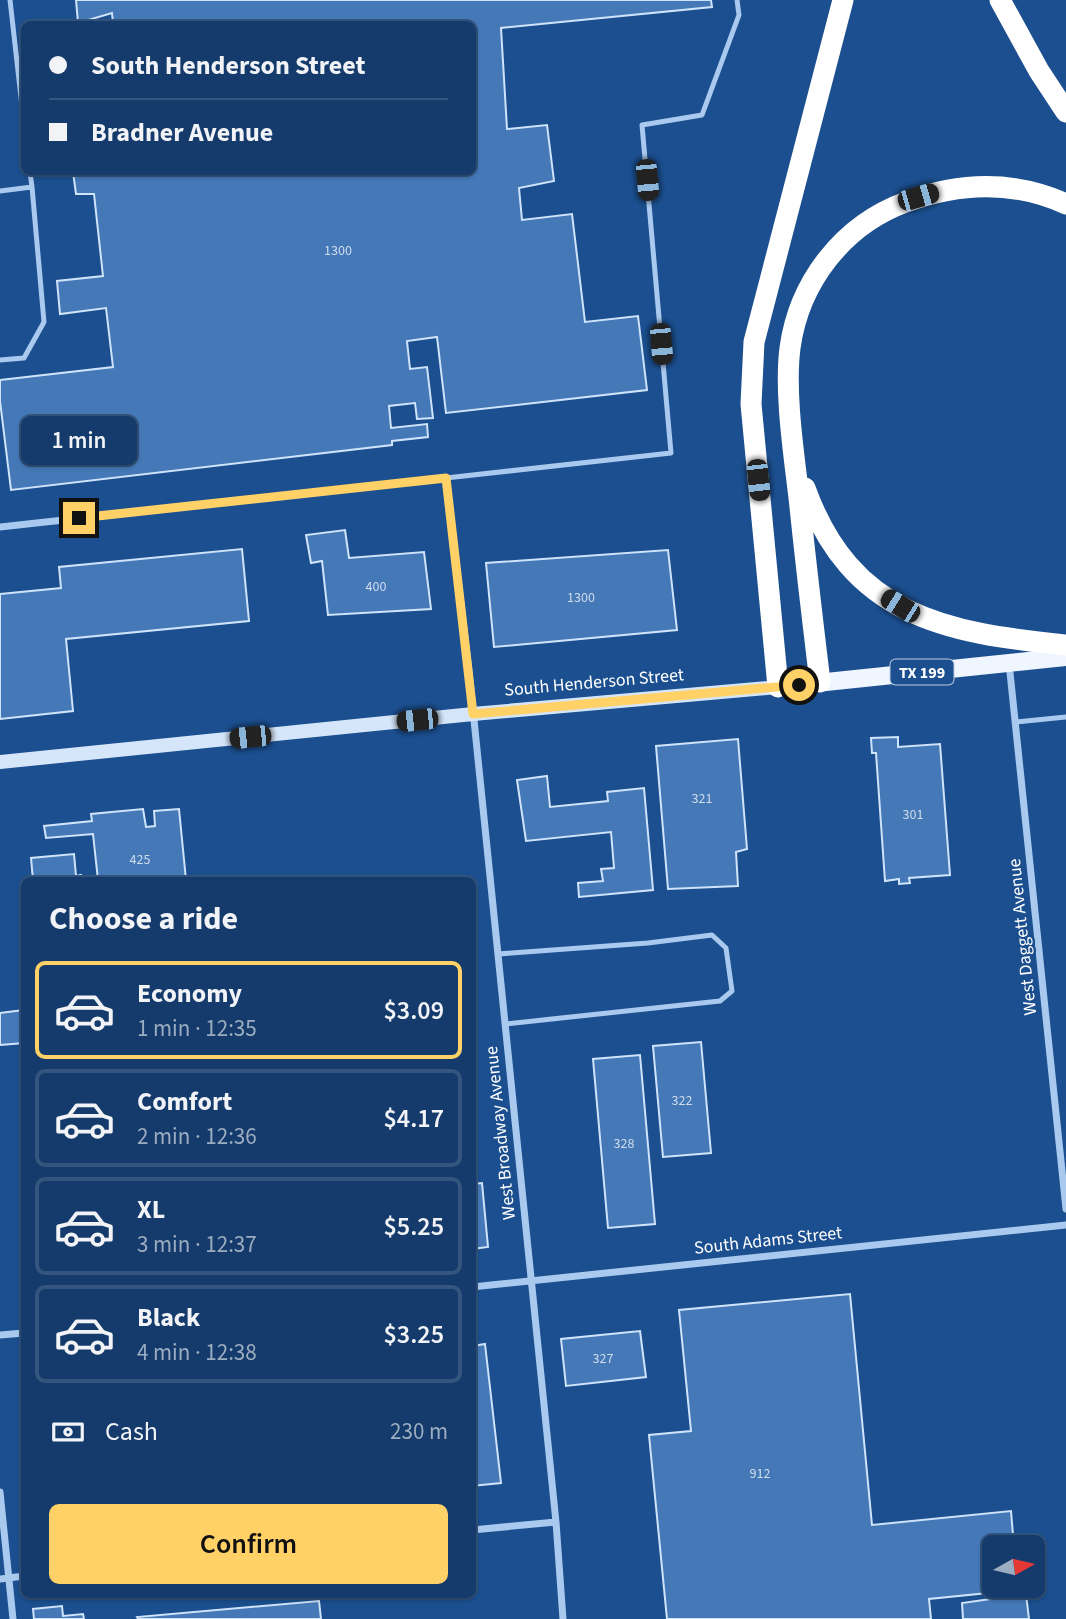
<!DOCTYPE html>
<meta charset="utf-8">
<style>
body{margin:0;font-family:"Source Sans 3",sans-serif;background:#214673;color:#f1f3f6;height:100vh;display:flex;flex-direction:column;font-size:26px;white-space:nowrap}
*{box-sizing:border-box;margin:0}
p{font-size:23px;color:#9dadc1}
.icon{flex:none;width:38px;height:38px;fill:none;stroke:currentColor;stroke-width:2;stroke-linecap:round;stroke-linejoin:round}
.map{position:relative;flex:1;overflow:hidden}
.details{position:absolute;left:21px;top:877px;width:455px;height:721px;display:flex;flex-direction:column;background:#143b6b;border-radius:10px;box-shadow:0 2px 5px #0004,0 0 0 2px #33557e}
.details>*{flex:none}
.banner{position:absolute;left:21px;top:21px;width:455px;height:154px;border-radius:10px;box-shadow:0 2px 5px #0004,0 0 0 2px #33557e;display:grid;align-content:center;height:154px;padding:0 28px;background:#143b6b}
.needle{width:46px;rotate:82deg}
.buttons{position:absolute;left:982px;top:1535px;display:grid;gap:14px}
.buttons a{display:grid;place-items:center;width:63px;height:63px;border-radius:10px;background:#143b6b;box-shadow:0 2px 5px #0004,0 0 0 2px #33557e;font-size:35px}
.end{position:absolute;width:32px;height:32px;margin:-16px;border:9px solid #ffd166;background:#111;box-shadow:0 0 0 4px #111}
.from{border-radius:50%}
.bubble{position:absolute;height:49px;border-radius:10px;background:#143b6b;box-shadow:0 2px 5px #0004,0 0 0 2px #33557e;font-size:23px;font-weight:600;line-height:49px;text-align:center}
.car{position:absolute;width:21px;height:42px;margin:-21px -10px;border-radius:9px;box-shadow:0 0 5px 2px #0007;background:linear-gradient(#222 24%,#8ab4d8 0 40%,#222 0 76%,#8ab4d8 0 86%,#222 0)}
.banner b{display:flex;align-items:center;gap:24px;height:66px;font-size:26px}
.banner b+b{border-top:2px solid #33557e}
.banner i{width:18px;height:18px;background:#f1f3f6}
ul{padding:0;list-style:none}
li{display:flex;align-items:center;gap:21px;height:98px;margin:0 14px 10px;padding:0 14px;border:4px solid #33557e;border-radius:10px}
li div{flex:1}
li b{display:block;font-size:26px}
li em{font-style:normal;font-weight:600}
li.active{border-color:#ffd166}
li>.icon{width:63px;height:63px;stroke-width:1.5}
h2{padding:0 28px;font-size:32px;line-height:84px}
.pay{display:flex;align-items:center;gap:18px;height:77px;padding:0 28px;font-size:26px}
.pay p{margin-inline-start:auto}
.button{display:flex;gap:14px;margin-top:auto;padding:14px 28px}
.button a{flex:1;height:80px;border-radius:10px;background:#ffd166;color:#111;font-size:28px;font-weight:600;line-height:80px;text-align:center}
.map>svg:first-child{display:block}
.building{fill:#4478b7;stroke:#cfe3fa;stroke-width:2}
.lines{fill:none;stroke-linecap:round;stroke-linejoin:round}
.service{stroke:#a9c9ee;stroke-width:5}
.minor{stroke:#a9c9ee;stroke-width:7}
.secondary{stroke:#d6e6fa;stroke-width:14}
.primary{stroke:#f0f6ff;stroke-width:18}
.motorway{stroke:#fff;stroke-width:21}
.route{stroke:#ffd166;stroke-width:9}
.labels{text-anchor:middle;stroke-width:5;stroke-linejoin:round;paint-order:stroke}
.number-label{font-size:14px;fill:#d0dded}
.shield{fill:#1b4f8f;stroke:#bbcadd;stroke-width:2}
.shield-label{font-size:16px;font-weight:bold;fill:#fff}
.street-label{font-size:18px;fill:#fff;stroke:#1b4f8f}
</style>
<div class="map">
<svg width="1066" height="1619" viewBox="0 0 1066 1619">
<rect width="100%" height="100%" fill="#1b4f8f"/>
<path class="building" d="M76,0H711L712,7L501,28L507,129L547,125L554,181L519,188L522,220L572,214L585,322L638,316L647,390L446,413L437,337L407,341L410,369L427,367L433,418L417,419L415,403L389,406L391,428L427,424L428,437L392,441V445L11,490L0,401V380L113,367L106,308L60,314L57,281L103,276L94,194H76L73,172H472V24H113L112,13L78,23Z
M345,530L349,558L424,552L431,609L328,615L322,561L311,563L306,535Z
M242,549L249,621L66,639L73,711L0,719V594L61,588L59,567Z
M668,550L677,630L494,647L486,563Z
M898,737V747L940,744L950,875L909,878L910,883L899,884V879L885,881L876,753H872L871,738Z
M738,739L747,849L736,852L738,886L668,889L656,746Z
M547,776L550,807L608,801L607,792L644,788L653,890L579,897L578,883L603,881L601,869L614,868L611,832L526,841L517,780Z
M143,809L146,827L155,826L154,811L179,809L186,880H98L93,834L46,838L44,826L92,821L91,814Z
M74,854L76,876L81,875L82,880H33L31,858Z
M24,1010V1043L0,1045V1013Z
M701,1042L711,1153L663,1157L653,1046Z
M640,1055L655,1224L608,1228L593,1059Z
M482,1183L488,1247L472,1249V1184Z
M850,1294L872,1525L1011,1511L1014,1547H994V1586H1018V1590L929,1599L931,1619H667L649,1435L691,1431L679,1310Z
M640,1331L646,1377L566,1386L561,1339Z
M485,1344L501,1483L472,1486V1346Z
M1026,1594L1029,1619H963L962,1603Z
M319,1601L321,1619H138L137,1617Z
M62,1606L63,1616L83,1614L84,1619H34L33,1609Z"/>
<g class="lines">
<path class="service" d="M10,0L24,124
M0,191L32,187L30,172
M0,360L24,358L44,322L32,187
M446,478L671,453L642,125L702,115L739,15L737,0
M1016,722L1066,717
M498,954L648,943L712,935L726,948L732,991L720,1001L505,1024"/>
<path class="minor" d="M0,527L446,478L469,671L556,1522L563,1619
M1009,663L1066,1209
M472,1287L1066,1225
M0,1335L24,1333
M0,1492L13,1619
M472,1530L556,1522
M0,1579L24,1576"/>
<path class="secondary" d="M0,762L473,714L778,687"/>
<path class="primary" d="M778,687L1066,657"/>
<path class="motorway" d="M1000,0L1039,71L1066,112
M805,488C851,616 945,633 1066,645
M820,682C813,624 806,566 800,507C795,460 784,395 790,348C799,282 843,225 906,202C960,182 1013,180 1066,204
M778,687L751,404L754,342L843,0"/>
</g>
<g class="lines">
<path class="route" d="M79,518L446,478L473,714L799,685"/>
</g>
<g class="labels">
<g class="number-label">
<text x="338" y="255">1300</text>
<text x="376" y="591">400</text>
<text x="581" y="602">1300</text>
<text x="702" y="803">321</text>
<text x="913" y="819">301</text>
<text x="140" y="864">425</text>
<text x="682" y="1105">322</text>
<text x="624" y="1148">328</text>
<text x="603" y="1363">327</text>
<text x="760" y="1478">912</text>
</g>
<rect class="shield" x="890.5" y="659.5" width="63" height="25" rx="5"/>
<g class="shield-label">
<text x="922" y="678">TX 199</text>
</g>
<g class="street-label">
<text transform="translate(594 682) rotate(-5)" y="6">South Henderson Street</text>
<text transform="translate(1022 937) rotate(-96)" y="6">West Daggett Avenue</text>
<text transform="translate(500 1133) rotate(-96)" y="6">West Broadway Avenue</text>
<text transform="translate(768 1240) rotate(-6)" y="6">South Adams Street</text>
</g>
</g>
</svg>
<div class="buttons">
<a><svg class="needle" viewBox="-14 -14 28 28"><path d="M0-13l5 13h-10z" fill="#e53935"/><path d="M0 13l5-13h-10z" fill="#9dadc1"/></svg></a>
</div>
<i class="end from" style="left:799px;top:685px"></i>
<i class="end" style="left:79px;top:518px"></i>
<div class="bubble" style="left:21px;top:416px;width:116px">1 min</div>
<i class="car" style="left:647px;top:180px;rotate:175deg"></i>
<i class="car" style="left:918px;top:197px;rotate:74deg"></i>
<i class="car" style="left:661px;top:344px;rotate:175deg"></i>
<i class="car" style="left:758px;top:480px;rotate:174deg"></i>
<i class="car" style="left:900px;top:606px;rotate:302deg"></i>
<i class="car" style="left:417px;top:720px;rotate:264deg"></i>
<i class="car" style="left:250px;top:737px;rotate:264deg"></i>
<div class="banner">
<b><i class="from"></i>South Henderson Street</b>
<b><i></i>Bradner Avenue</b>
</div>
<section class="details">
<h2>Choose a ride</h2>
<ul>
<li class="active"><svg class="icon" aria-label="car" viewBox="0 0 24 24"><path d="M5 17H2v-5l4-1 3-4h7l3 4 3 1v5h-3M9 17h6M6 11h13"/><circle cx="7" cy="17" r="2"/><circle cx="17" cy="17" r="2"/></svg><div><b>Economy</b><p>1 min · 12:35</p></div><em>$3.09</em></li>
<li><svg class="icon" aria-label="car" viewBox="0 0 24 24"><path d="M5 17H2v-5l4-1 3-4h7l3 4 3 1v5h-3M9 17h6M6 11h13"/><circle cx="7" cy="17" r="2"/><circle cx="17" cy="17" r="2"/></svg><div><b>Comfort</b><p>2 min · 12:36</p></div><em>$4.17</em></li>
<li><svg class="icon" aria-label="car" viewBox="0 0 24 24"><path d="M5 17H2v-5l4-1 3-4h7l3 4 3 1v5h-3M9 17h6M6 11h13"/><circle cx="7" cy="17" r="2"/><circle cx="17" cy="17" r="2"/></svg><div><b>XL</b><p>3 min · 12:37</p></div><em>$5.25</em></li>
<li><svg class="icon" aria-label="car" viewBox="0 0 24 24"><path d="M5 17H2v-5l4-1 3-4h7l3 4 3 1v5h-3M9 17h6M6 11h13"/><circle cx="7" cy="17" r="2"/><circle cx="17" cy="17" r="2"/></svg><div><b>Black</b><p>4 min · 12:38</p></div><em>$3.25</em></li>
</ul>
<div class="pay"><svg class="icon" aria-label="cash" viewBox="0 0 24 24"><path d="M3 7h18v10H3z"/><circle cx="12" cy="12" r="2"/></svg>Cash<p>230 m</p></div>
<div class="button"><a>Confirm</a></div>
</section>
</div>
